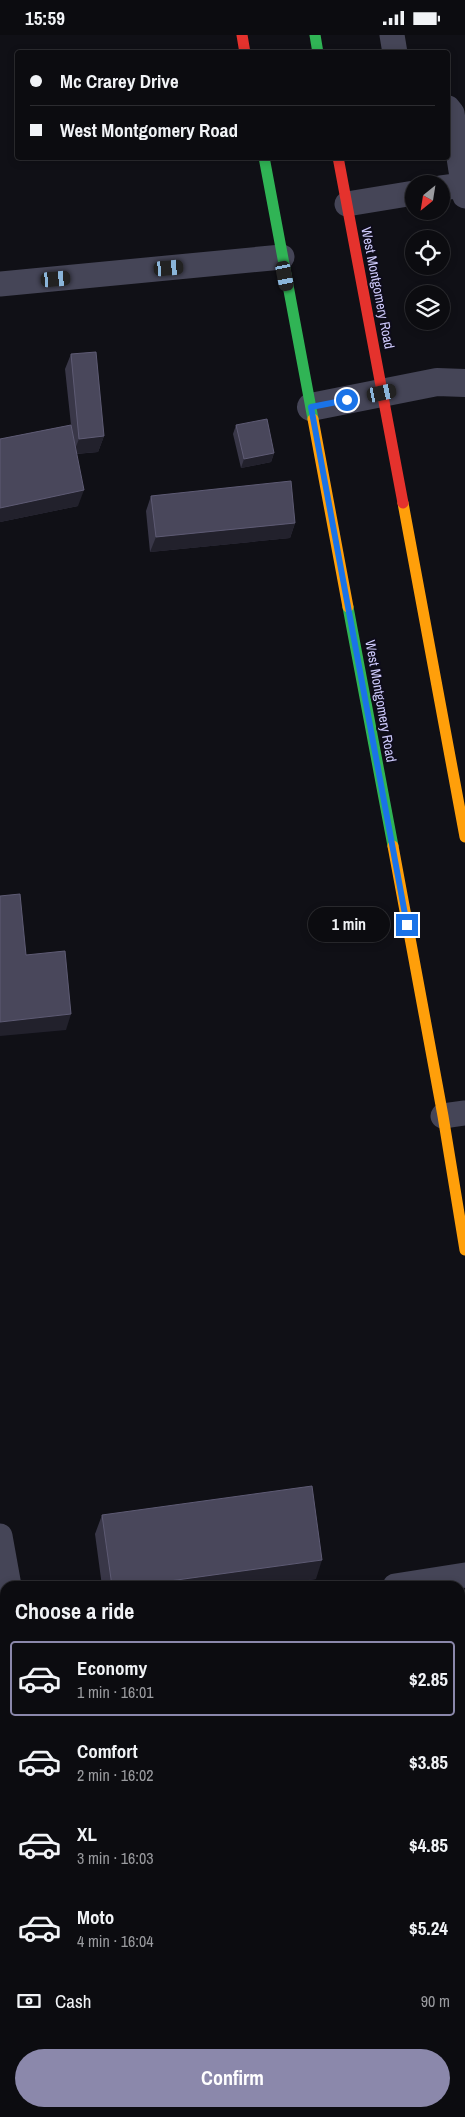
<!DOCTYPE html>
<meta charset="utf-8">
<style>
body{margin:0;font-family:"Archivo Narrow",sans-serif;background:#151519;color:#f1f3f6;height:100vh;display:flex;flex-direction:column;font-size:19px;white-space:nowrap}
*{box-sizing:border-box;margin:0}
p{font-size:16px;color:#9a9b9f}
.icon{flex:none;width:28px;height:28px;fill:none;stroke:currentColor;stroke-width:2;stroke-linecap:round;stroke-linejoin:round}
.map{position:relative;flex:1;overflow:hidden}
.panel{position:absolute;left:0px;top:1546px;width:465px;height:536px;display:flex;flex-direction:column;background:#0c0c10;border-radius:15px 15px 0 0;box-shadow:0 2px 8px #0003,0 0 0 1px #2c2c30}
.panel>*{flex:none}
.guide{position:absolute;left:15px;top:15px;width:435px;height:110px;border-radius:5px;box-shadow:0 2px 8px #0003,0 0 0 1px #2c2c30;display:grid;align-content:center;height:110px;padding:0 15px;background:#0c0c10}
.needle{width:32px;rotate:210deg}
.tools{position:absolute;left:405px;top:140px;display:grid;gap:10px}
.tools a{display:grid;place-items:center;width:45px;height:45px;border-radius:50%;background:#0c0c10;box-shadow:0 2px 8px #0003,0 0 0 1px #2c2c30;font-size:25px}
.end{position:absolute;width:22px;height:22px;margin:-11px;border:6px solid #1a73e8;background:#fff;box-shadow:0 0 0 2px #fff}
.from{border-radius:50%}
.bubble{position:absolute;height:35px;border-radius:18px;background:#0c0c10;box-shadow:0 2px 8px #0003,0 0 0 1px #2c2c30;font-size:16px;font-weight:800;line-height:35px;text-align:center}
.car{position:absolute;width:15px;height:30px;margin:-15px -8px;border-radius:6px;box-shadow:0 0 4px 1px #0007;background:linear-gradient(#222 24%,#8ab4d8 0 40%,#222 0 76%,#8ab4d8 0 86%,#222 0)}
.guide b{display:flex;align-items:center;gap:18px;height:48px;font-size:19px}
.guide b+b{border-top:1px solid #2c2c30}
.guide i{width:12px;height:12px;background:#f1f3f6}
ul{padding:0;list-style:none}
li{display:flex;align-items:center;gap:15px;height:75px;margin:0 10px 8px;padding:0 5px;border:2px solid transparent;border-radius:5px}
li div{flex:1}
li b{display:block;font-size:19px}
li em{font-style:normal;font-weight:800}
li.current{border-color:#8b88ab}
li>.icon{width:45px;height:45px;stroke-width:1.5}
h2{padding:0 15px;font-size:22px;line-height:60px}
.pay{display:flex;align-items:center;gap:12px;height:55px;padding:0 15px;font-size:19px}
.pay p{margin-inline-start:auto}
.action{display:flex;gap:10px;margin-top:auto;padding:10px 15px}
.action a{flex:1;height:58px;border-radius:30px;background:#8b88ab;color:#fff;font-size:20px;font-weight:800;line-height:58px;text-align:center}
.status{display:flex;justify-content:space-between;align-items:center;height:35px;padding:0 25px;background:#0c0c10;direction:ltr}
.status svg{height:14px;fill:currentColor}
.map>svg:first-child{display:block}
.lines{fill:none;stroke-linecap:round;stroke-linejoin:round}
.lane{stroke:#454557;stroke-width:25}
.street{stroke:#454557;stroke-width:28}
.fast{stroke:#30b455;stroke-width:11}
.slow{stroke:#ff9f0a;stroke-width:11}
.jam{stroke:#e5322d;stroke-width:11}
.wall{fill:#393748}
.shaded-wall{fill:#22212c}
.building{fill:#49475b;stroke:#5e5b74}
.route{stroke:#1a73e8;stroke-width:6}
.labels{text-anchor:middle;stroke-width:4;stroke-linejoin:round;paint-order:stroke}
.street-label{font-size:14px;fill:#cdc9fb;stroke:#0e0c1a}
</style>
<div class="status"><b>15:59</b><svg viewBox="0 0 49 12"><path d="M0 12V9h3v3zM5 12V6h3v6zM10 12V3h3v9zM15 12V0h3v12zM26 1h20v11H26zM47 4h2v5h-2z"/></svg></div>
<div class="map">
<svg width="465" height="2082" viewBox="0 0 465 2082">
<rect width="100%" height="100%" fill="#101016"/>
<g class="lines">
<path class="lane" d="M392,0L395,18
M448,73L452,78L465,161
M441,153L463,150
M347,169L414,158
M0,249L282,222
M443,1081L465,1078
M0,1501L9,1551
M395,1551L465,1540
M460,1839L465,1870
M460,1891L465,1890
M92,2082L94,2078"/>
<path class="street" d="M311,372L437,347L465,348"/>
<path class="fast" d="M315,0L318,18
M264,122L313,384
M348,572L393,811"/>
<path class="slow" d="M313,384L348,572
M403,468L465,802
M393,811L443,1081L465,1215"/>
<path class="jam" d="M242,0L245,18
M338,122L403,468"/>
</g>
<path class="wall" d="M71,319L104,401L98,417L76,419L78,471L0,487V404L71,390L65,334Z
M236,390L274,418L271,427L241,433L233,399Z
M151,461L295,488L290,503L150,517L146,476Z
M102,1480L316,1544L261,1551H102L95,1499Z"/>
<path class="shaded-wall" d="M104,401L98,417L73,419L79,404Z
M274,418L271,427L241,433L244,424Z
M84,455L78,471L0,487V473Z
M295,488L290,503L150,517L156,502Z
M71,979L66,995L0,1001V987Z
M322,1525L316,1544L261,1551H133Z"/>
<path class="building" d="M96,317L104,401L79,404L71,319Z
M267,384L274,418L244,424L236,390Z
M71,390L84,455L0,473V404Z
M291,446L295,488L156,502L151,461Z
M20,859L26,920L65,916L71,979L0,987V861Z
M312,1451L322,1525L133,1551H112L102,1480Z"/>
<g class="lines">
<path class="route" d="M347,365L311,372L407,890"/>
</g>
<g class="labels">
<g class="street-label">
<text transform="translate(378 253) rotate(79)" y="5">West Montgomery Road</text>
<text transform="translate(381 666) rotate(80)" y="5">West Montgomery Road</text>
</g>
</g>
</svg>
<div class="tools">
<a><svg class="needle" viewBox="-14 -14 28 28"><path d="M0-13l5 13h-10z" fill="#e53935"/><path d="M0 13l5-13h-10z" fill="#9a9b9f"/></svg></a>
<a><svg class="icon" aria-label="locate" viewBox="0 0 24 24"><circle cx="12" cy="12" r="6"/><path d="M12 2v4M12 18v4M2 12h4M18 12h4"/></svg></a>
<a><svg class="icon" aria-label="layers" viewBox="0 0 24 24"><path d="M12 4l9 5-9 5-9-5zM3 14l9 5 9-5"/></svg></a>
</div>
<i class="end from" style="left:347px;top:365px"></i>
<i class="end" style="left:407px;top:890px"></i>
<div class="bubble" style="left:308px;top:872px;width:82px">1 min</div>
<i class="car" style="left:169px;top:233px;rotate:85deg"></i>
<i class="car" style="left:285px;top:241px;rotate:169deg"></i>
<i class="car" style="left:56px;top:244px;rotate:85deg"></i>
<i class="car" style="left:382px;top:358px;rotate:78deg"></i>
<div class="guide">
<b><i class="from"></i>Mc Crarey Drive</b>
<b><i></i>West Montgomery Road</b>
</div>
<section class="panel">
<h2>Choose a ride</h2>
<ul>
<li class="current"><svg class="icon" aria-label="car" viewBox="0 0 24 24"><path d="M5 17H2v-5l4-1 3-4h7l3 4 3 1v5h-3M9 17h6M6 11h13"/><circle cx="7" cy="17" r="2"/><circle cx="17" cy="17" r="2"/></svg><div><b>Economy</b><p>1 min · 16:01</p></div><em>$2.85</em></li>
<li><svg class="icon" aria-label="car" viewBox="0 0 24 24"><path d="M5 17H2v-5l4-1 3-4h7l3 4 3 1v5h-3M9 17h6M6 11h13"/><circle cx="7" cy="17" r="2"/><circle cx="17" cy="17" r="2"/></svg><div><b>Comfort</b><p>2 min · 16:02</p></div><em>$3.85</em></li>
<li><svg class="icon" aria-label="car" viewBox="0 0 24 24"><path d="M5 17H2v-5l4-1 3-4h7l3 4 3 1v5h-3M9 17h6M6 11h13"/><circle cx="7" cy="17" r="2"/><circle cx="17" cy="17" r="2"/></svg><div><b>XL</b><p>3 min · 16:03</p></div><em>$4.85</em></li>
<li><svg class="icon" aria-label="car" viewBox="0 0 24 24"><path d="M5 17H2v-5l4-1 3-4h7l3 4 3 1v5h-3M9 17h6M6 11h13"/><circle cx="7" cy="17" r="2"/><circle cx="17" cy="17" r="2"/></svg><div><b>Moto</b><p>4 min · 16:04</p></div><em>$5.24</em></li>
</ul>
<div class="pay"><svg class="icon" aria-label="cash" viewBox="0 0 24 24"><path d="M3 7h18v10H3z"/><circle cx="12" cy="12" r="2"/></svg>Cash<p>90 m</p></div>
<div class="action"><a>Confirm</a></div>
</section>
</div>
